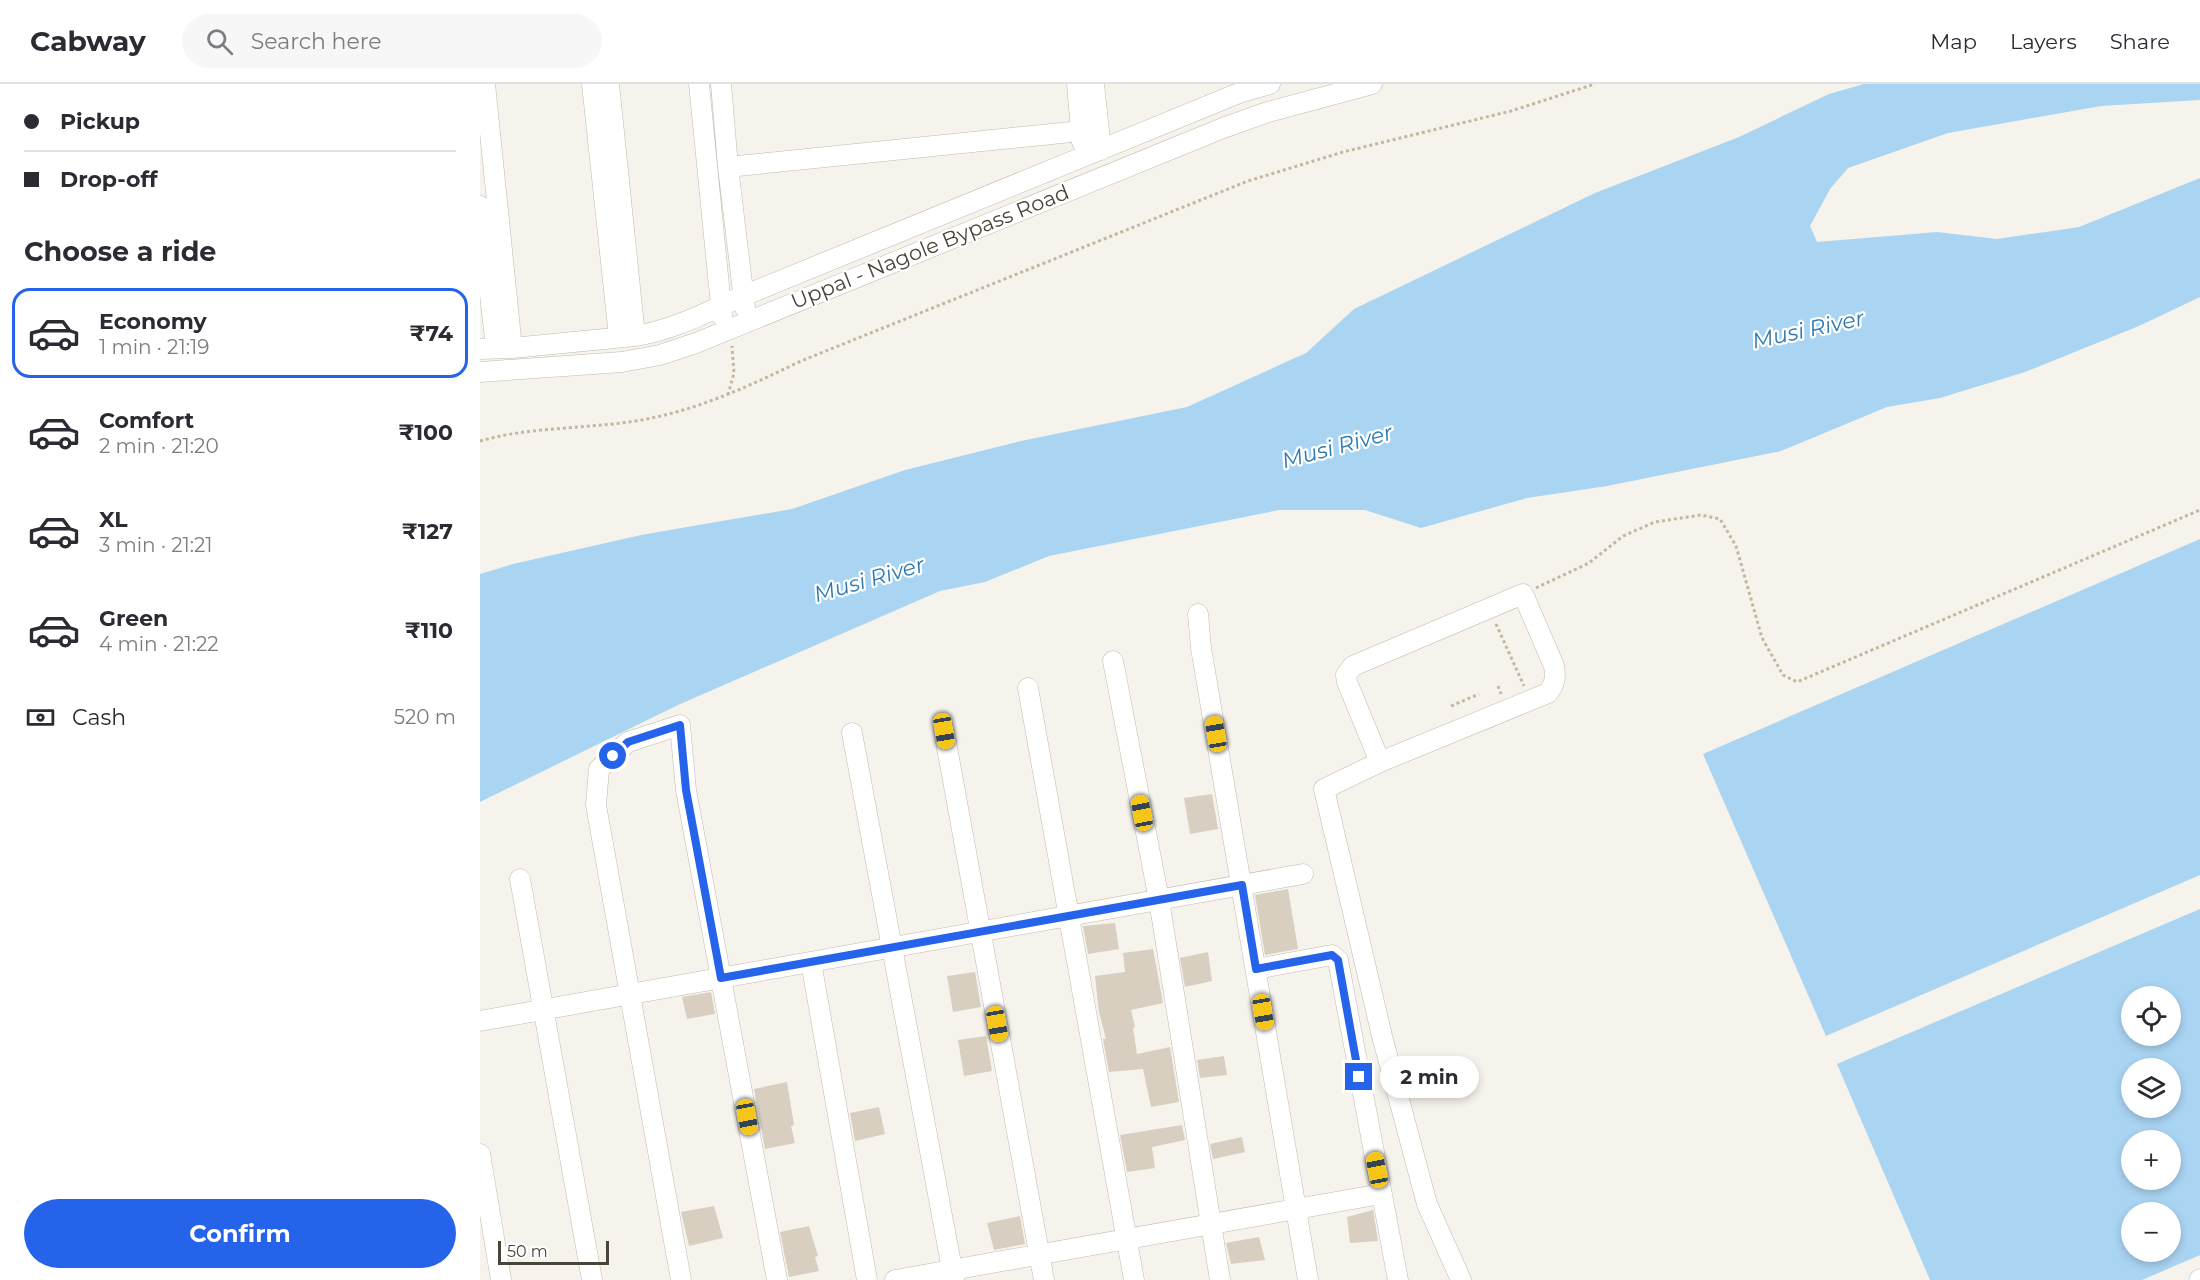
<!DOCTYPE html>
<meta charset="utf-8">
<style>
body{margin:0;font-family:Montserrat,sans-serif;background:#f7f7f7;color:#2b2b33;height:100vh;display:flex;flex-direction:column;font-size:22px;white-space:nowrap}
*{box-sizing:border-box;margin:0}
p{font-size:20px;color:#7c7c81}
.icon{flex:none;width:33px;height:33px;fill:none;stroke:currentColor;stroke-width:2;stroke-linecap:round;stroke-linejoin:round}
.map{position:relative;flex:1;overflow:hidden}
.details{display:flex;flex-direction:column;background:#fff;width:480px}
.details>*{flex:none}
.guide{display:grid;align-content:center;height:132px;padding:0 24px;background:#fff}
.fabs{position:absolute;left:1641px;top:902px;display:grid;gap:12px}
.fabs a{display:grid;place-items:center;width:60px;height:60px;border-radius:50%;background:#fff;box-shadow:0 3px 9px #0003;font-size:30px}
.scale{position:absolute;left:18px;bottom:15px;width:111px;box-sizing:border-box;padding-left:6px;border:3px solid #4b4439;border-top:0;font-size:16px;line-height:21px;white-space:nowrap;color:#4b4439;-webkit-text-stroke:4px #fff;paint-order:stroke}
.end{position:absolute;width:27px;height:27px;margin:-14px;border:8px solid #2563eb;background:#fff;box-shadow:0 0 0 3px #fff}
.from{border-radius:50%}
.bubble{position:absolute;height:42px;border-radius:21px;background:#fff;box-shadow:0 3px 9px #0003;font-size:20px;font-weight:700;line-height:42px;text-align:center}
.car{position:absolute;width:18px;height:36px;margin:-18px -9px;border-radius:8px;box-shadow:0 0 4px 2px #0007;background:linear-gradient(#f5c518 24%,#345 0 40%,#f5c518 0 76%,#345 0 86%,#f5c518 0)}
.guide b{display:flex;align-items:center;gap:21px;height:57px;font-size:22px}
.guide b+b{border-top:2px solid #e1e1e2}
.guide i{width:15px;height:15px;background:#2b2b33}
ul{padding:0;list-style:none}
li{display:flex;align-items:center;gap:18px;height:90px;margin:0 12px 9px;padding:0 12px;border:3px solid transparent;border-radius:18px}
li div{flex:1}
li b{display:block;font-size:22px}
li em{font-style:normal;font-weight:700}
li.selected{border-color:#2563eb}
li>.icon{width:54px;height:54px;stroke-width:1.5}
h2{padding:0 24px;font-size:27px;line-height:72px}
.pay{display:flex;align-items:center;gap:15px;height:66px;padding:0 24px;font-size:22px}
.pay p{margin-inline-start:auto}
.action{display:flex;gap:12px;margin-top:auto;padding:12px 24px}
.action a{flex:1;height:69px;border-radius:36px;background:#2563eb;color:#fff;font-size:24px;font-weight:700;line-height:69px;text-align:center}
header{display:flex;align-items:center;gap:36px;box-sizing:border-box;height:84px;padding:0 30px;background:#fff;border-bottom:2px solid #e1e1e2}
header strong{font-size:28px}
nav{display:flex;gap:33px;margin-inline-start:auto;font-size:21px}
.search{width:420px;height:54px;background:#f7f7f7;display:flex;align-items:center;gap:15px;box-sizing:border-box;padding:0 21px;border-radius:33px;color:#7c7c81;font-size:22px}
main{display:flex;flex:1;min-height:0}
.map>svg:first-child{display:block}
.water{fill:#a9d4f2;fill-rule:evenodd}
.building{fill:#d8cfc1}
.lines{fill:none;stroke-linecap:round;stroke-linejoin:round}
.minor-casing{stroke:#c2bbae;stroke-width:21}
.path{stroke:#c4b79f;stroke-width:3;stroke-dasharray:3 3;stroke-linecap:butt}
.minor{stroke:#fff;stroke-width:20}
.route{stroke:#2563eb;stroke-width:8}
.labels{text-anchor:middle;stroke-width:4.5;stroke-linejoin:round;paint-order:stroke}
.street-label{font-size:21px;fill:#4b4439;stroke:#fff}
.water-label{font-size:22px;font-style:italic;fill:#2e7ab2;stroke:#fff}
</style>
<header>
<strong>Cabway</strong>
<div class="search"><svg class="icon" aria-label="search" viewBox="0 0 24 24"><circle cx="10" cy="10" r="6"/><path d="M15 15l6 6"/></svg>Search here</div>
<nav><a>Map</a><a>Layers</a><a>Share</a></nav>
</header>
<main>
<section class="details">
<div class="guide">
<b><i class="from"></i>Pickup</b>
<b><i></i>Drop-off</b>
</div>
<h2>Choose a ride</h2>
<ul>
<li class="selected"><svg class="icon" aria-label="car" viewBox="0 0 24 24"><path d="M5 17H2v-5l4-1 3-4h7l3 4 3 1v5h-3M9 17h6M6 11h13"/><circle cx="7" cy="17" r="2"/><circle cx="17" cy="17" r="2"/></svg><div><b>Economy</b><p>1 min · 21:19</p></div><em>₹74</em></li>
<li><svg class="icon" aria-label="car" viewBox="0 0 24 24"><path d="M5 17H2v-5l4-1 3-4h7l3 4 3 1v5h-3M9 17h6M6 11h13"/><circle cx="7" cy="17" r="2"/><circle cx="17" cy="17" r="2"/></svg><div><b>Comfort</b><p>2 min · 21:20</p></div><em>₹100</em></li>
<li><svg class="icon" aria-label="car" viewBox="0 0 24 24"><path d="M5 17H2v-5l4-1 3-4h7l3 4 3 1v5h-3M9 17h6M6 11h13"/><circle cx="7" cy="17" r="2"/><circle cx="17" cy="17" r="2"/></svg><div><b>XL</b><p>3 min · 21:21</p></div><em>₹127</em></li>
<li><svg class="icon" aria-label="car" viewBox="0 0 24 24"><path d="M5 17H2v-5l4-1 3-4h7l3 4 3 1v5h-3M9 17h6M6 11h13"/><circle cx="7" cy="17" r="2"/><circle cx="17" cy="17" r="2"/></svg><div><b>Green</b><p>4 min · 21:22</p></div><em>₹110</em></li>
</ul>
<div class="pay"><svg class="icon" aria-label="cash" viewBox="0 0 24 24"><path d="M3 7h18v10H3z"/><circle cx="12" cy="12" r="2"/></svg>Cash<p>520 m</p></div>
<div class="action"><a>Confirm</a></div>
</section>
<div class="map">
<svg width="1720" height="1196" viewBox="0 0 1720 1196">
<rect width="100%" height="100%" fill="#f6f3ec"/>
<path class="water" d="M1384,0H1720V16L1621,22L1468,49L1368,84L1350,105L1330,142L1337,158L1457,148L1517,155L1599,143L1720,94V213L1659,242L1545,288L1460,314L1407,323L1301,367L1127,402L1047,414L941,444L885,426H799L569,472L505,498L460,507L198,621L0,718V490L33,480L161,451L312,425L425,386L541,357L707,323L826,269L874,225L1115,109L1259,53L1349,10Z
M1720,455V791L1346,952L1223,670Z
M1720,825V1171L1662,1196H1450L1357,980ZM1652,912H1690V951H1652ZM1652,984H1690V1023H1652ZM1652,1056H1690V1095H1652ZM1652,1128H1690V1167H1652Z"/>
<path class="building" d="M732,710L738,745L710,750L704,714Z
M808,805L818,865L785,871L775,811Z
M635,839L639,865L608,870L603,842Z
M673,865L683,919L651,926L655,943L653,944L657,970L690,963L699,1018L671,1023L663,985L629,988L623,955H626L619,928L615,892L645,888L643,869Z
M728,868L732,897L705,903L700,874Z
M495,888L501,923L473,928L467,892Z
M231,908L235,930L207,935L202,913Z
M506,952L512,987L484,992L478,956Z
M744,972L747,991L720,994L717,976Z
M307,998L314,1041L311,1042L315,1059L285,1065L274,1005Z
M399,1023L405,1050L375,1057L370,1029Z
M702,1041L705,1056L672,1063L675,1084L647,1088L640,1051Z
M762,1053L765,1068L733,1075L730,1060Z
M234,1122L243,1154L209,1162L201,1128Z
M893,1126L898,1157L870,1159L867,1133Z
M540,1132L545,1160L514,1166L507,1139Z
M329,1142L338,1172L335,1173L339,1187L309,1193L300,1148Z
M779,1153L785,1176L751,1180L746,1159Z"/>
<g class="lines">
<g class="minor-casing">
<path id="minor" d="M5,0L32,264
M112,0L139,253
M129,0L155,252
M219,0L242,232
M241,0L248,83L265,224
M597,0L602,58
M614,0L621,66
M248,83L601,47
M0,122L16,264
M0,265L32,264L155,252C194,246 227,228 263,212L759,9L790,0
M0,288L142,278L180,271L216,259L743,44L788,28L892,0
M718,530L721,564L828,1196
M633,577L679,816L740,1196
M548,604L654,1196
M464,647L564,1196
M372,649L474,1196
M900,678L867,598L866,591L873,582L1043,510L1074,582C1076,593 1075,600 1068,609L900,678L844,705L902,952L947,1120L981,1196
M40,795L112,1196
M331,878L387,1196
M776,885L852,871L858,876L918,1196
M0,937L823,790
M0,1070L21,1196
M201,1196L116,721L119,685L148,658L200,641L206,706L297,1196
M415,1196L901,1110
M1719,1196L1720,1195"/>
</g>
<path class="path" d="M248,311L254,289L252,262
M0,357C49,343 99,345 149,338C212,329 265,304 321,277L768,97L863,68L1031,27L1115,0
M1056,504L1109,479L1143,452L1175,438L1221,431L1240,435L1256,462L1282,554L1303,591L1317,598L1720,426
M1016,540L1044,602
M1018,602L1021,610
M971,622L999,610"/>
<use href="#minor" class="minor"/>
</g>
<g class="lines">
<path class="route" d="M133,672L148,658L200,641L206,706L241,894L762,801L776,885L852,871L858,876L879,993"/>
</g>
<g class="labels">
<g class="street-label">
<text transform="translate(450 163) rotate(-22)" y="7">Uppal - Nagole Bypass Road</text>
</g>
<g class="water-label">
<text transform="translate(1328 245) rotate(-12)" y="8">Musi River</text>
<text transform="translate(857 362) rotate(-15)" y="8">Musi River</text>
<text transform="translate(389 495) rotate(-16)" y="8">Musi River</text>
</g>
</g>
</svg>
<div class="fabs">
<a><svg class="icon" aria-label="locate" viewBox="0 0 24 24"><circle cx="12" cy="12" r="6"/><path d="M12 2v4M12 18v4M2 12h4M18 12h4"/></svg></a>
<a><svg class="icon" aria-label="layers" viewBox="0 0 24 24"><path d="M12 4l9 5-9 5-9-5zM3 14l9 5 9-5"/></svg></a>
<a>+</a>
<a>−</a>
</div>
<div class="scale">50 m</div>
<i class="end from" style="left:133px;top:672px"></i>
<i class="end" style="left:879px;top:993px"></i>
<div class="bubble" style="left:900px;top:972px;width:99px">2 min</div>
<i class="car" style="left:464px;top:647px;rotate:170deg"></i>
<i class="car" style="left:736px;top:650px;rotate:350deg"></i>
<i class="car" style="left:662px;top:729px;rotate:349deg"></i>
<i class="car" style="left:783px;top:928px;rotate:171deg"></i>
<i class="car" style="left:517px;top:940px;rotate:170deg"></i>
<i class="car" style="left:267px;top:1033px;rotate:169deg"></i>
<i class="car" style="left:897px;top:1086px;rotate:349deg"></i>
</div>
</main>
